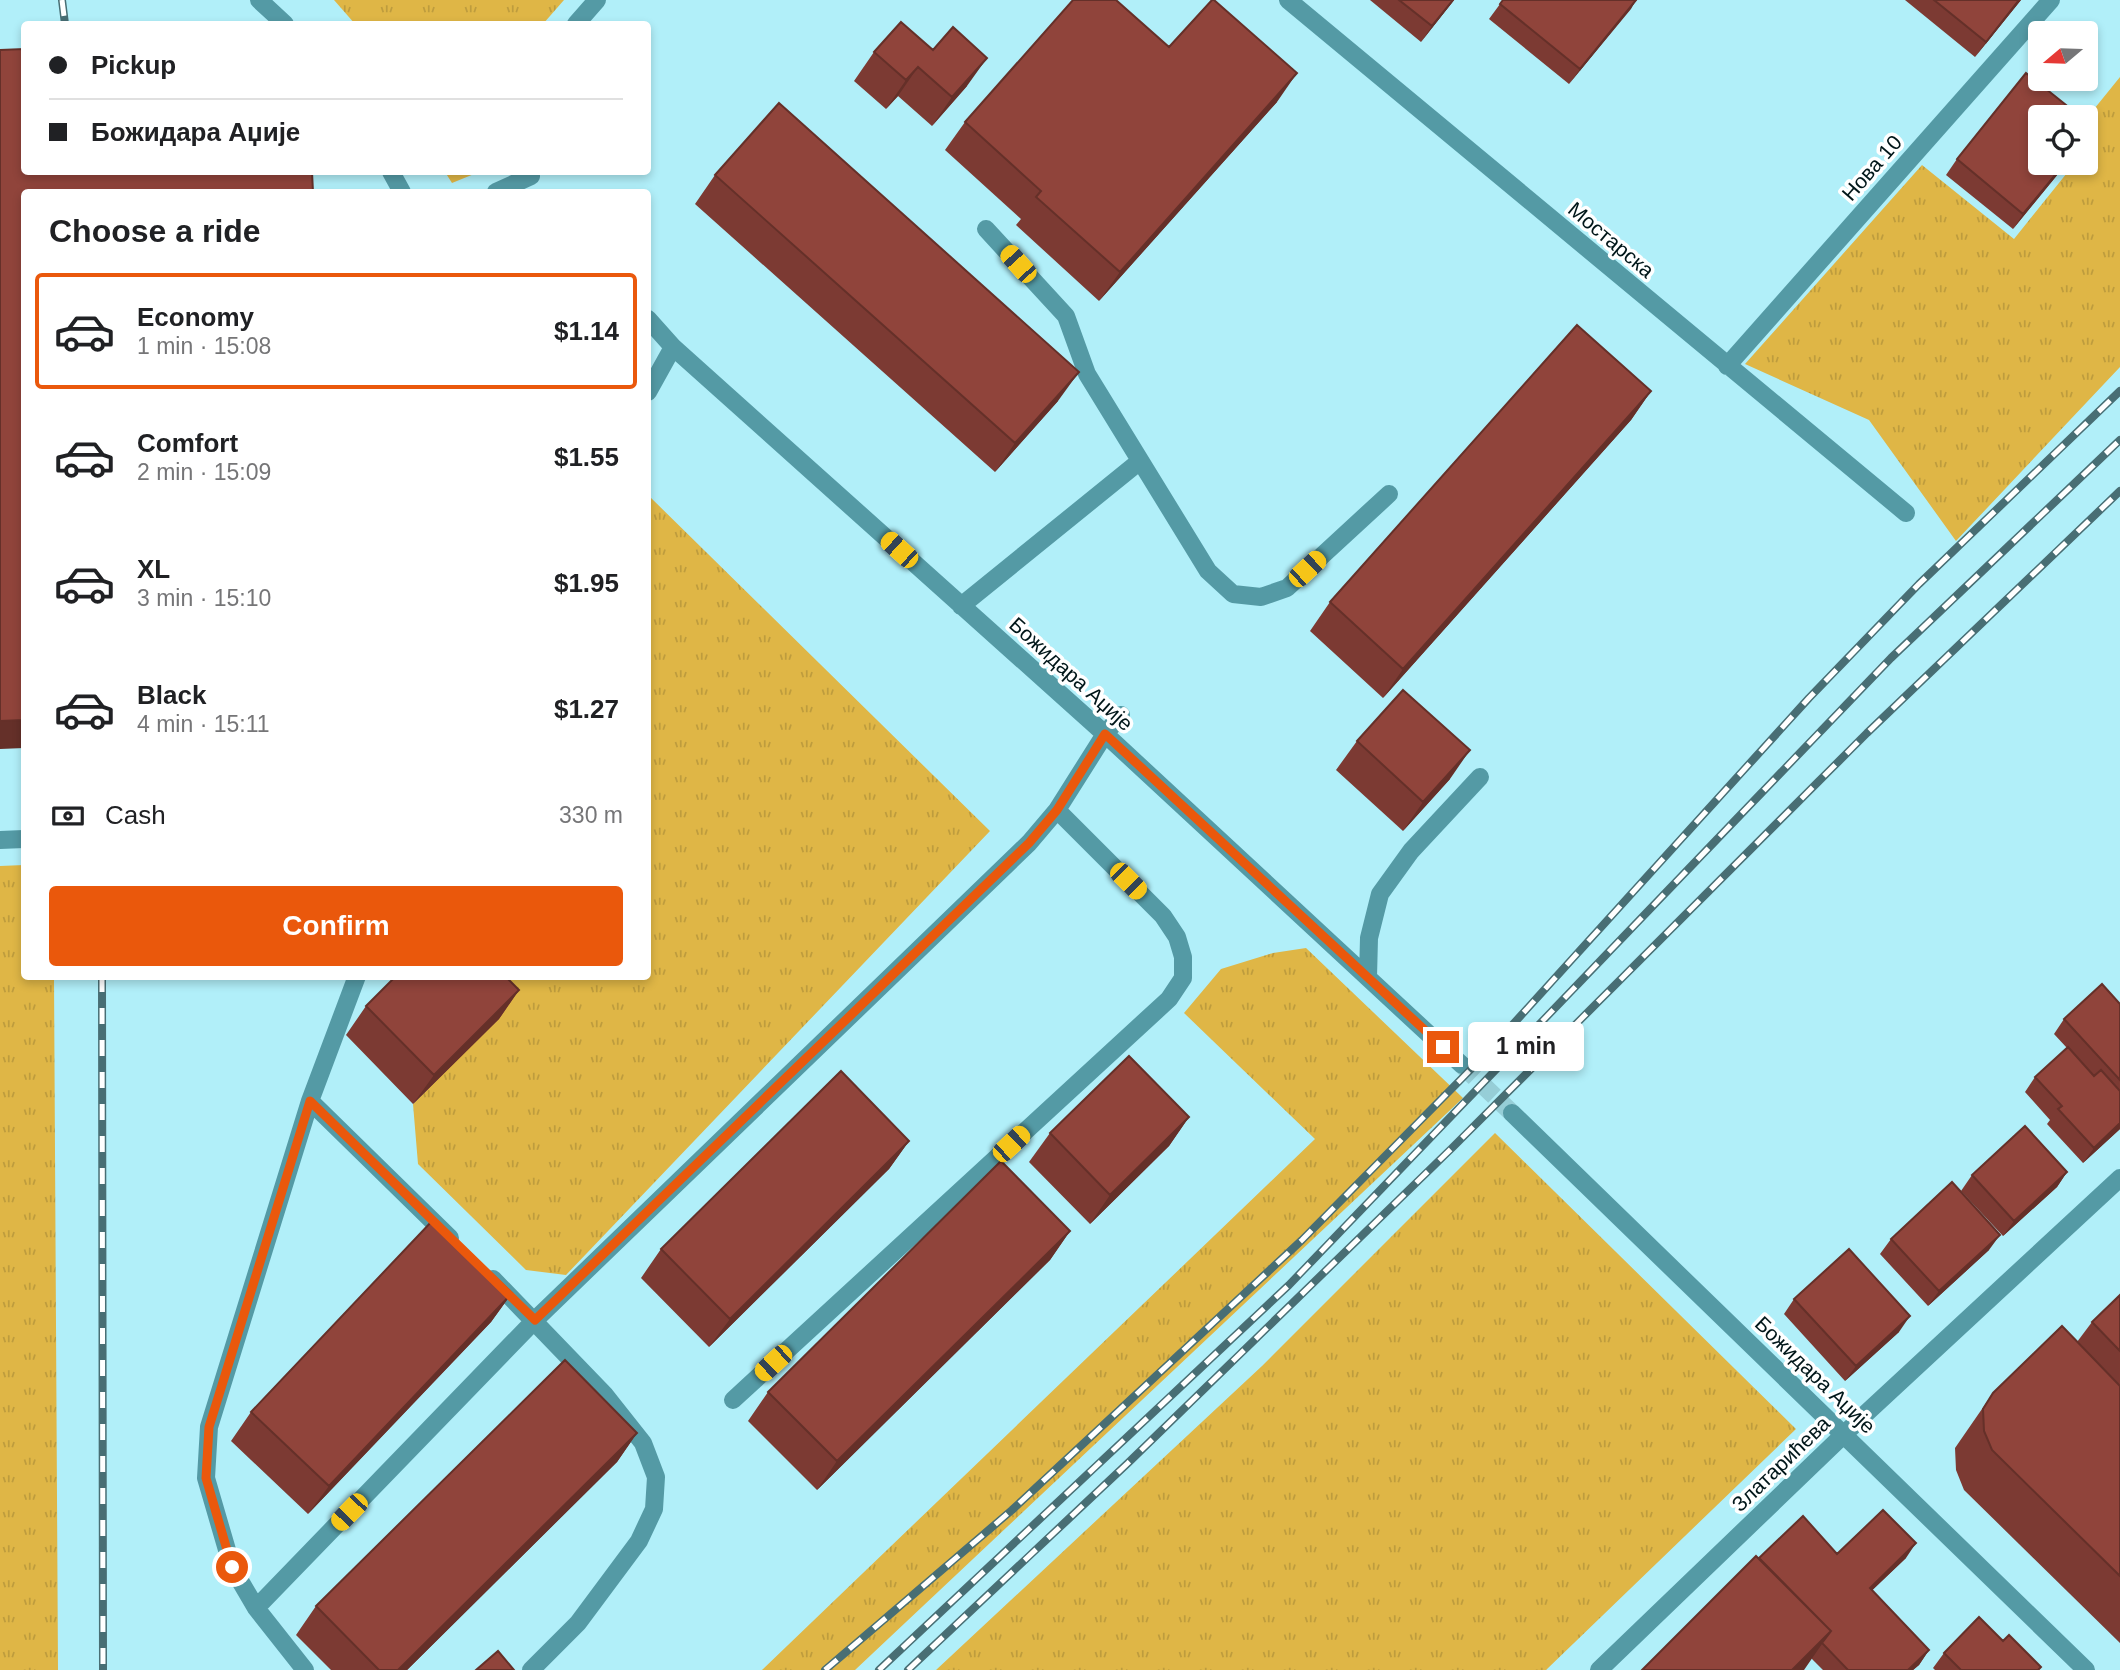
<!DOCTYPE html>
<meta charset="utf-8">
<style>
body{margin:0;font-family:Arial,sans-serif;background:#f2f2f2;color:#202124;height:100vh;display:flex;flex-direction:column;font-size:26px;white-space:nowrap}
*{box-sizing:border-box;margin:0}
p{font-size:23px;color:#757577}
.icon{flex:none;width:38px;height:38px;fill:none;stroke:currentColor;stroke-width:2;stroke-linecap:round;stroke-linejoin:round}
.map{position:relative;flex:1;overflow:hidden}
.side{position:absolute;left:21px;top:189px;width:630px;height:791px;display:flex;flex-direction:column;background:#fff;border-radius:7px;box-shadow:0 4px 10px #0003}
.side>*{flex:none}
.guide{position:absolute;left:21px;top:21px;width:630px;height:154px;border-radius:7px;box-shadow:0 4px 10px #0003;display:grid;align-content:center;height:154px;padding:0 28px;background:#fff}
.needle{width:46px;rotate:251deg}
.controls{position:absolute;left:2028px;top:21px;display:grid;gap:14px}
.controls a{display:grid;place-items:center;width:70px;height:70px;border-radius:7px;background:#fff;box-shadow:0 4px 10px #0003;font-size:35px}
.end{position:absolute;width:32px;height:32px;margin:-16px;border:9px solid #ea580c;background:#fff;box-shadow:0 0 0 4px #fff}
.from{border-radius:50%}
.bubble{position:absolute;height:49px;border-radius:7px;background:#fff;box-shadow:0 4px 10px #0003;font-size:23px;font-weight:700;line-height:49px;text-align:center}
.car{position:absolute;width:21px;height:42px;margin:-21px -10px;border-radius:9px;box-shadow:0 0 5px 2px #0007;background:linear-gradient(#f5c518 24%,#345 0 40%,#f5c518 0 76%,#345 0 86%,#f5c518 0)}
.guide b{display:flex;align-items:center;gap:24px;height:66px;font-size:26px}
.guide b+b{border-top:2px solid #e0e0e0}
.guide i{width:18px;height:18px;background:#202124}
ul{padding:0;list-style:none}
li{display:flex;align-items:center;gap:21px;height:116px;margin:0 14px 10px;padding:0 14px;border:4px solid transparent;border-radius:7px}
li div{flex:1}
li b{display:block;font-size:26px}
li em{font-style:normal;font-weight:700}
li.selected{border-color:#ea580c}
li>.icon{width:63px;height:63px;stroke-width:1.5}
h2{padding:0 28px;font-size:32px;line-height:84px}
.pay{display:flex;align-items:center;gap:18px;height:77px;padding:0 28px;font-size:26px}
.pay p{margin-inline-start:auto}
.button{display:flex;gap:14px;margin-top:auto;padding:14px 28px}
.button a{flex:1;height:80px;border-radius:7px;background:#ea580c;color:#fff;font-size:28px;font-weight:700;line-height:80px;text-align:center}
.map>svg:first-child{display:block}
.grass{fill:url(#grass-tufts)}
.lines{fill:none;stroke-linecap:round;stroke-linejoin:round}
.minor-tunnel{stroke:#96ced7;stroke-width:18;stroke-dasharray:18 9;stroke-linecap:butt}
.minor{stroke:#549aa5;stroke-width:18}
.rail-casing{stroke:#486e74;stroke-width:8}
.rail{stroke:#fff;stroke-width:5;stroke-dasharray:16;stroke-linecap:butt}
.wall{fill:#7c3a33}
.shaded-wall{fill:#653029}
.building{fill:#90443b;stroke:#653029;stroke-width:2}
.route{stroke:#ea580c;stroke-width:9}
.labels{text-anchor:middle;stroke-width:7;stroke-linejoin:round;paint-order:stroke}
.street-label{font-size:21px;fill:#001619;stroke:#fff}
</style>
<div class="map">
<svg width="2120" height="1670" viewBox="0 0 2120 1670">
<defs>
<pattern id="grass-tufts" width="24" height="20" patternUnits="userSpaceOnUse" patternTransform="scale(1.75)"><rect width="24" height="20" fill="#dfb646"/><path d="M3 7l-1-3M5 7V3M7 7l1-3M15 17l-1-3M17 17v-4M19 17l1-3" fill="none" stroke="#be9c3d"/></pattern>
</defs>
<rect width="100%" height="100%" fill="#b1eff9"/>
<path class="grass" d="M334,0H564L543,24H355Z
M2120,77V367L1956,541L1869,420L1745,364L1922,165L2014,239L2075,163H2086V149L2093,140L2086,134V119Z
M445,172H479L452,183Z
M648,495L990,831L566,1275L526,1270L418,1164L413,1104L498,1019L456,977L648,976Z
M24,865V976L54,977L58,1670H0V866Z
M1306,948L1463,1098L855,1670H762L1315,1139L1184,1013L1221,969L1273,953Z
M1495,1133L1796,1429L1546,1670H936L1262,1366Z"/>
<g class="lines">
<path class="minor-tunnel" d="M1462,1065L1512,1113"/>
<path class="minor" d="M259,0L285,24
M1288,0L1906,513
M576,24L597,0
M391,172L402,192
M496,192L531,176
M986,229L1066,316L1087,374L1208,571L1233,594L1261,597L1287,588L1389,494
M648,319L673,347L1105,734L1462,1065
M1727,366L2051,0
M648,392L673,347
M961,606L1140,461
M0,840L24,839
M1368,977L1369,938L1380,894L1411,851L1480,777
M310,1101L450,1238
M1512,1113L2086,1670
M493,1279L605,1395L643,1443L656,1477L654,1509L639,1541L578,1623L531,1670
M733,1400L1169,999L1183,978V957L1177,937L1163,916L1057,810
M256,1608L535,1320L1029,843L1057,810L1105,734L1121,715
M305,1670L256,1608L232,1567L206,1478L209,1427L310,1101L357,976
M1599,1670L1861,1418L2120,1178"/>
<g class="rail-casing">
<path id="rail" d="M62,0L65,24
M102,976L103,1670
M825,1670L1012,1510L1302,1240L1486,1054L1809,698L1919,584L2120,391
M879,1670L1289,1285L1891,658L2120,440
M908,1670L1128,1463L1453,1147L1867,733L2120,491"/>
</g>
<use href="#rail" class="rail"/>
</g>
<path class="wall" d="M1370,0H1454L1421,42Z
M1503,0H1637L1569,84L1489,19Z
M1905,0H2021L1975,57Z
M901,22L967,86L932,126L898,96L886,109L854,81L874,52Z
M1169,47L1277,102L1099,301L1016,225L1021,219L945,150L965,122Z
M1957,159L2067,163L2013,229L1946,175Z
M715,175L1058,401L995,472L695,204Z
M1651,391L1631,420L1383,698L1310,631L1330,602Z
M1357,741L1450,779L1403,831L1336,770Z
M519,990L499,1019L413,1104L346,1035L366,1006Z
M2120,1004V1129L2083,1163L2047,1124L2050,1120L2025,1092L2035,1077L2067,1048L2054,1034L2064,1019Z
M1189,1117L1169,1146L1090,1224L1029,1162L1050,1133Z
M909,1141L889,1169L709,1347L641,1278L661,1249Z
M2067,1172L2057,1187L2003,1236L1961,1191L1972,1175Z
M1070,1231L1050,1260L817,1490L748,1421L768,1392Z
M1891,1239L1989,1250L1928,1306L1880,1254Z
M512,1293L491,1322L308,1514L231,1441L251,1412Z
M2120,1295V1643L1964,1490L1956,1470L1955,1448L1993,1393L2077,1342L2092,1322Z
M1794,1299L1899,1332L1845,1381L1784,1314Z
M637,1433L617,1462L407,1670H331L296,1635L316,1606Z
M1837,1554L1906,1558L1872,1590L1929,1650L1919,1665L1913,1670H1823L1812,1659L1759,1558Z
M2003,1641L2041,1667L2039,1670H1935L1933,1668L1944,1653Z"/>
<path class="shaded-wall" d="M1453,0H1454L1421,42L1432,26Z
M1636,0L1631,9L1569,84L1580,69Z
M2019,0H2021L1975,57L1986,42Z
M987,58L967,86L932,126L952,97Z
M918,67L898,96L886,109L906,80Z
M1297,73L1277,102L1099,301L1120,272Z
M2065,163H2067L2013,229L2023,214Z
M1079,372L1058,401L995,472L1015,443Z
M1651,391L1631,420L1383,698L1403,669Z
M24,720V748L0,749V721Z
M1470,750L1450,779L1403,831L1423,802Z
M519,990L499,1019L413,1104L434,1075Z
M1189,1117L1169,1146L1090,1224L1110,1195Z
M2120,1123V1129L2083,1163L2094,1148Z
M909,1141L889,1169L709,1347L730,1319Z
M2067,1172L2057,1187L2003,1236L2014,1221Z
M1070,1231L1050,1260L817,1490L837,1461Z
M2000,1235L1989,1250L1928,1306L1939,1291Z
M512,1293L491,1322L308,1514L329,1486Z
M1910,1316L1899,1332L1845,1381L1856,1366Z
M637,1433L617,1462L407,1670H398Z
M1916,1543L1906,1558L1859,1603L1870,1588Z
M1831,1631L1804,1670H1792Z
M1929,1650L1919,1665L1913,1670H1908Z"/>
<path class="building" d="M1073,0H1116L1169,47L1212,0H1214L1297,73L1120,272L1036,197L1041,191L965,122Z
M1399,0H1453L1432,26Z
M1503,0H1636L1580,69L1500,4Z
M1934,0H2019L1986,42Z
M901,22L933,50L953,27L987,58L952,97L918,67L906,80L874,52Z
M24,49V172H312L313,192H24V720L0,721V50Z
M2026,73L2081,117H2040V163H2065L2023,214L1957,159Z
M779,103L1079,372L1015,443L715,175Z
M2086,122L2094,128L2086,137Z
M1577,325L1651,391L1403,669L1330,602Z
M1403,690L1470,750L1423,802L1357,741Z
M396,976H505L519,990L434,1075L366,1006Z
M2102,984L2120,1004V1080L2064,1019Z
M2068,1047L2094,1076L2101,1070L2120,1091V1123L2094,1148L2058,1109L2062,1106L2035,1077Z
M1129,1056L1189,1117L1110,1195L1050,1133Z
M841,1071L909,1141L730,1319L661,1249Z
M2025,1126L2067,1172L2014,1221L1972,1175Z
M1001,1161L1070,1231L837,1461L768,1392Z
M1952,1182L2000,1235L1939,1291L1891,1239Z
M434,1219L512,1293L329,1486L251,1412Z
M1849,1249L1910,1316L1856,1366L1794,1299Z
M2120,1295V1351L2092,1322Z
M2062,1326L2120,1386V1576L1992,1450L1984,1431L1983,1409L1993,1393Z
M565,1360L637,1433L398,1670H379L316,1606Z
M1883,1510L1916,1543L1870,1588L1929,1650L1908,1670H1848L1822,1643L1831,1631L1759,1558L1803,1516L1837,1554Z
M1756,1556L1831,1631L1792,1670H1642Z
M1979,1617L2003,1641L2009,1635L2041,1667L2038,1670H1961L1944,1653Z
M498,1651L514,1670H476Z"/>
<g class="lines">
<path class="route" d="M232,1567L206,1478L209,1427L310,1101L535,1320L1029,843L1057,810L1105,734L1443,1047"/>
</g>
<g class="labels">
<g class="street-label">
<text transform="translate(1872 168) rotate(-49)" y="7">Нова 10</text>
<text transform="translate(1611 240) rotate(40)" y="7">Мостарска</text>
<text transform="translate(1071 674) rotate(42)" y="7">Божидара Аџије</text>
<text transform="translate(1815 1375) rotate(44)" y="7">Божидара Аџије</text>
<text transform="translate(1781 1464) rotate(-44)" y="7">Златарићева</text>
</g>
</g>
</svg>
<div class="controls">
<a><svg class="needle" viewBox="-14 -14 28 28"><path d="M0-13l5 13h-10z" fill="#e53935"/><path d="M0 13l5-13h-10z" fill="#757577"/></svg></a>
<a><svg class="icon" aria-label="locate" viewBox="0 0 24 24"><circle cx="12" cy="12" r="6"/><path d="M12 2v4M12 18v4M2 12h4M18 12h4"/></svg></a>
</div>
<i class="end from" style="left:232px;top:1567px"></i>
<i class="end" style="left:1443px;top:1047px"></i>
<div class="bubble" style="left:1468px;top:1022px;width:116px">1 min</div>
<i class="car" style="left:1018px;top:264px;rotate:318deg"></i>
<i class="car" style="left:899px;top:550px;rotate:312deg"></i>
<i class="car" style="left:1307px;top:569px;rotate:47deg"></i>
<i class="car" style="left:1128px;top:881px;rotate:135deg"></i>
<i class="car" style="left:1011px;top:1144px;rotate:47deg"></i>
<i class="car" style="left:773px;top:1363px;rotate:227deg"></i>
<i class="car" style="left:349px;top:1512px;rotate:224deg"></i>
<div class="guide">
<b><i class="from"></i>Pickup</b>
<b><i></i>Божидара Аџије</b>
</div>
<section class="side">
<h2>Choose a ride</h2>
<ul>
<li class="selected"><svg class="icon" aria-label="car" viewBox="0 0 24 24"><path d="M5 17H2v-5l4-1 3-4h7l3 4 3 1v5h-3M9 17h6M6 11h13"/><circle cx="7" cy="17" r="2"/><circle cx="17" cy="17" r="2"/></svg><div><b>Economy</b><p>1 min · 15:08</p></div><em>$1.14</em></li>
<li><svg class="icon" aria-label="car" viewBox="0 0 24 24"><path d="M5 17H2v-5l4-1 3-4h7l3 4 3 1v5h-3M9 17h6M6 11h13"/><circle cx="7" cy="17" r="2"/><circle cx="17" cy="17" r="2"/></svg><div><b>Comfort</b><p>2 min · 15:09</p></div><em>$1.55</em></li>
<li><svg class="icon" aria-label="car" viewBox="0 0 24 24"><path d="M5 17H2v-5l4-1 3-4h7l3 4 3 1v5h-3M9 17h6M6 11h13"/><circle cx="7" cy="17" r="2"/><circle cx="17" cy="17" r="2"/></svg><div><b>XL</b><p>3 min · 15:10</p></div><em>$1.95</em></li>
<li><svg class="icon" aria-label="car" viewBox="0 0 24 24"><path d="M5 17H2v-5l4-1 3-4h7l3 4 3 1v5h-3M9 17h6M6 11h13"/><circle cx="7" cy="17" r="2"/><circle cx="17" cy="17" r="2"/></svg><div><b>Black</b><p>4 min · 15:11</p></div><em>$1.27</em></li>
</ul>
<div class="pay"><svg class="icon" aria-label="cash" viewBox="0 0 24 24"><path d="M3 7h18v10H3z"/><circle cx="12" cy="12" r="2"/></svg>Cash<p>330 m</p></div>
<div class="button"><a>Confirm</a></div>
</section>
</div>
